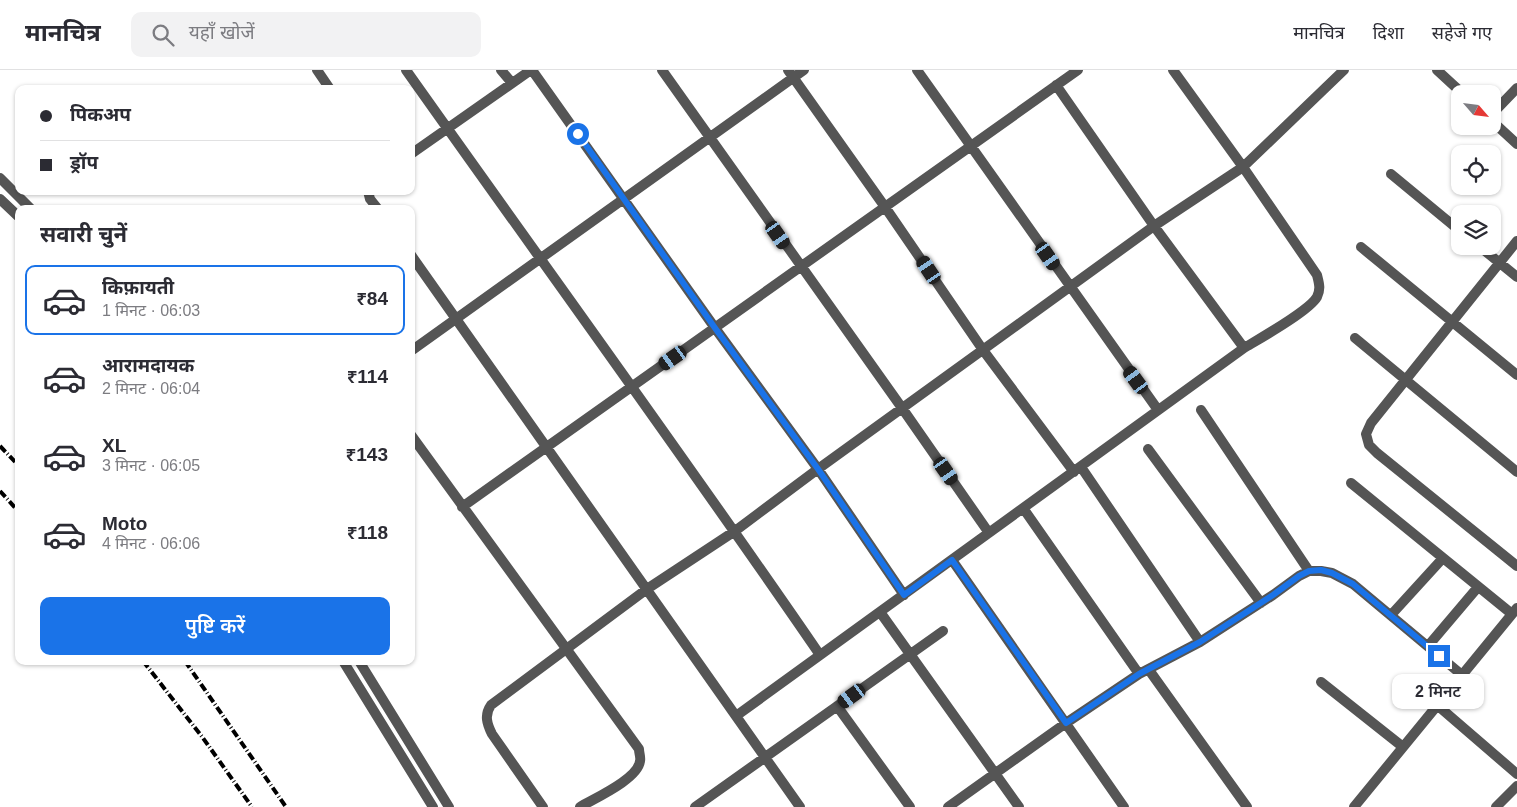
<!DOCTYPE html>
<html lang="hi">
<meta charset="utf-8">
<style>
body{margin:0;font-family:Helvetica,"Noto Sans Devanagari",sans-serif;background:#f2f2f3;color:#2b2b33;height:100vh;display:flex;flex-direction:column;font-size:19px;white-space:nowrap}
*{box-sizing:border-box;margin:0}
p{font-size:16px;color:#7c7c81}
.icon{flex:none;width:28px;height:28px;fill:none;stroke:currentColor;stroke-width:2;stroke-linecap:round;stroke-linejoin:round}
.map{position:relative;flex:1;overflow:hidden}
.drawer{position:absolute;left:15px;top:135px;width:400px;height:460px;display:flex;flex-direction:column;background:#fff;border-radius:10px;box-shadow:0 1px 4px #0004}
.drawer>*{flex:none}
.banner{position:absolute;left:15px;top:15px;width:400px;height:110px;border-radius:10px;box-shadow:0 1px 4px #0004;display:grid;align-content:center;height:110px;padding:0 25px;background:#fff}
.needle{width:32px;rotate:118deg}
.controls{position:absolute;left:1451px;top:15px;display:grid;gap:10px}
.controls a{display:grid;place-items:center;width:50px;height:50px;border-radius:10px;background:#fff;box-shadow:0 1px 4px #0004;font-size:25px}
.end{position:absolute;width:22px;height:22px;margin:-11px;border:6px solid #1a73e8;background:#fff;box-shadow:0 0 0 2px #fff}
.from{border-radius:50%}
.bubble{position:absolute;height:35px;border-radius:10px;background:#fff;box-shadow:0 1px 4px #0004;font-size:16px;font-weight:600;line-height:35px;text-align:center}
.car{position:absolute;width:15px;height:30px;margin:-15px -8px;border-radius:6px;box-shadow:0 0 4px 1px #0007;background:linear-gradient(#222 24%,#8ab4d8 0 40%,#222 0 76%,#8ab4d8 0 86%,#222 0)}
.banner b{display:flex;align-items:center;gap:18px;height:48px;font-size:19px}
.banner b+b{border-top:1px solid #e1e1e2}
.banner i{width:12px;height:12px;background:#2b2b33}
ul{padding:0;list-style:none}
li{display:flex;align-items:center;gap:15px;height:70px;margin:0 10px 8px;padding:0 15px;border:2px solid transparent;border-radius:10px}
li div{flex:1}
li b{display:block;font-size:19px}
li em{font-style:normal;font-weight:600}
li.active{border-color:#1a73e8}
li>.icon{width:45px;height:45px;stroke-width:1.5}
h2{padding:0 25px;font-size:22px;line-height:60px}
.primary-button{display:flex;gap:10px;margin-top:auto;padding:10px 25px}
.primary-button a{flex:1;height:58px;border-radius:10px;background:#1a73e8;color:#fff;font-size:20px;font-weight:600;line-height:58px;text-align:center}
header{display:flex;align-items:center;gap:30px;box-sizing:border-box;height:70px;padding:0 25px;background:#fff;border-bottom:1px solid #e1e1e2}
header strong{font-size:24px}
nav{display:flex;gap:28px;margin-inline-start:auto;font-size:18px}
.search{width:350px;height:45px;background:#f2f2f3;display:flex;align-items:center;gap:12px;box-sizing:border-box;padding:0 18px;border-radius:10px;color:#7c7c81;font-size:19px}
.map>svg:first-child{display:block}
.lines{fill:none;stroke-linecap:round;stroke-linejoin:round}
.minor{stroke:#555;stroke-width:10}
.tertiary{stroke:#555;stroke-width:10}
.rail{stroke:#000;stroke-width:4;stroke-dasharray:8 2.5 1 2.5;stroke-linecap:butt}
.route{stroke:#1a73e8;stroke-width:6}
</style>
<header>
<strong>मानचित्र</strong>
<div class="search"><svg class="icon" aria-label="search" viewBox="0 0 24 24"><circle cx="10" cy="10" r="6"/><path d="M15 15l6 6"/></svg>यहाँ खोजें</div>
<nav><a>मानचित्र</a><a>दिशा</a><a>सहेजे गए</a></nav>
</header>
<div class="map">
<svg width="1517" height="737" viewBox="0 0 1517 737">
<rect width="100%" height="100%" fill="#fff"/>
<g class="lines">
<path class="minor" d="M317,0L330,19
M406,0C544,195 685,388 820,585
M501,0L512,13
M532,0L715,258L818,399L904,525
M662,0L902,338L989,463
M788,0L885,137L983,280L1074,402
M917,0L1158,340
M1437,0L1463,24
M1056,15L1154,156L1244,278
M1492,44L1517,18
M1492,51L1517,74
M411,84L531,0
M1391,104L1460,161
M368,121L370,129L378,139
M1517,171L1371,353L1366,364L1369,375L1377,383L1517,496
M1479,176L1517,207
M1361,177L1517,305
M411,185L800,737
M1355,268L1517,402
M411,281L804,0
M1201,340L1309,501
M411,365L639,679C639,683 641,688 640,691C638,709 595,728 580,737
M1148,379L1261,533
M1081,397L1200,572
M1351,413L1512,544
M462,437L1078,0
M1023,438L1139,604
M952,490L1124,737
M880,542L1019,737
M1391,545L1443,488
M1428,576L1478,517
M1149,600L1247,737
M1321,612L1403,677
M1437,635L1517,704
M837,636L910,737
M736,646L1244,278C1259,269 1309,241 1317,227C1321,219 1319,213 1317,205L1243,97L1173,0
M543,737L492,664C487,654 484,645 491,635L647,519L735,461L818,399L1154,156L1243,97L1344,0
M695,737L943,561
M948,737L1066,653L1139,604L1200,572L1273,525L1299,506L1309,501H1321L1332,503L1353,514L1462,605
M1354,737L1517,538
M1496,737L1517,716"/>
<path class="tertiary" d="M0,108L31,139
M0,129L19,147
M343,591L433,737
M359,591L449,737"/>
<path class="rail" d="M0,376L19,396
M0,421L19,442
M143,591L203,668L252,737
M185,591L286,737"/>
</g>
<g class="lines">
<path class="route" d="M578,64L715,258L818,399L904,525L952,490L1066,653L1139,604L1200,572L1273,525L1299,506L1309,501L1321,500L1332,503L1353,514L1439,586"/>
</g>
</svg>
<div class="controls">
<a><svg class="needle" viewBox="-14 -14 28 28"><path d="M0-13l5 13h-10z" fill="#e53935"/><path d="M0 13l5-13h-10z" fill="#7c7c81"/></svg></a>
<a><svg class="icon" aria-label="locate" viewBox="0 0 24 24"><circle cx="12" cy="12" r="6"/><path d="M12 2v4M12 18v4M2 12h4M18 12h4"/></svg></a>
<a><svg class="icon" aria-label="layers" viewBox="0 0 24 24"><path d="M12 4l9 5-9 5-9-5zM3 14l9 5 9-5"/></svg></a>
</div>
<i class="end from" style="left:578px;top:64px"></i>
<i class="end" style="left:1439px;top:586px"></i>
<div class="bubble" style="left:1392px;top:604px;width:92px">2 मिनट</div>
<i class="car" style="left:778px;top:165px;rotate:145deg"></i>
<i class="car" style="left:1048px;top:186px;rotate:145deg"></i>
<i class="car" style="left:929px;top:200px;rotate:326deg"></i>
<i class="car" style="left:673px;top:288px;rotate:235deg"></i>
<i class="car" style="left:1136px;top:310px;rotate:324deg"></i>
<i class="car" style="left:946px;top:401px;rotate:145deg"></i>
<i class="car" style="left:852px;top:626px;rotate:234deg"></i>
<div class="banner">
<b><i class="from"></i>पिकअप</b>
<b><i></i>ड्रॉप</b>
</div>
<section class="drawer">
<h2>सवारी चुनें</h2>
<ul>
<li class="active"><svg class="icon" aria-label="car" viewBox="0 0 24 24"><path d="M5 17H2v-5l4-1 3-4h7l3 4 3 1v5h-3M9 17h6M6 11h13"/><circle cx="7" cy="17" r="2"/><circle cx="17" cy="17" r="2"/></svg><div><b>किफ़ायती</b><p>1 मिनट · 06:03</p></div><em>₹84</em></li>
<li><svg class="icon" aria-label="car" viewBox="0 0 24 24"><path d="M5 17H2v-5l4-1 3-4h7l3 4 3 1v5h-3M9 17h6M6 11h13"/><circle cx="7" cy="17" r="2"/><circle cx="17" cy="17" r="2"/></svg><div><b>आरामदायक</b><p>2 मिनट · 06:04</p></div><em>₹114</em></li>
<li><svg class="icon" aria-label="car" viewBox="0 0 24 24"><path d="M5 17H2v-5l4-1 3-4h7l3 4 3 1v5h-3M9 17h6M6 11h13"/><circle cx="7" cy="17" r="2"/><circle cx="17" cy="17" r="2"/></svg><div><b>XL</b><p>3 मिनट · 06:05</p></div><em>₹143</em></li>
<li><svg class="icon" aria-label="car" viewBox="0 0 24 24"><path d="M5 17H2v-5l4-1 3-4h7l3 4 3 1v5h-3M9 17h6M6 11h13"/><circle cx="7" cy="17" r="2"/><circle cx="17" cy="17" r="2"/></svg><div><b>Moto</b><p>4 मिनट · 06:06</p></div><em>₹118</em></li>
</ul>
<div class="primary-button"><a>पुष्टि करें</a></div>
</section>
</div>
